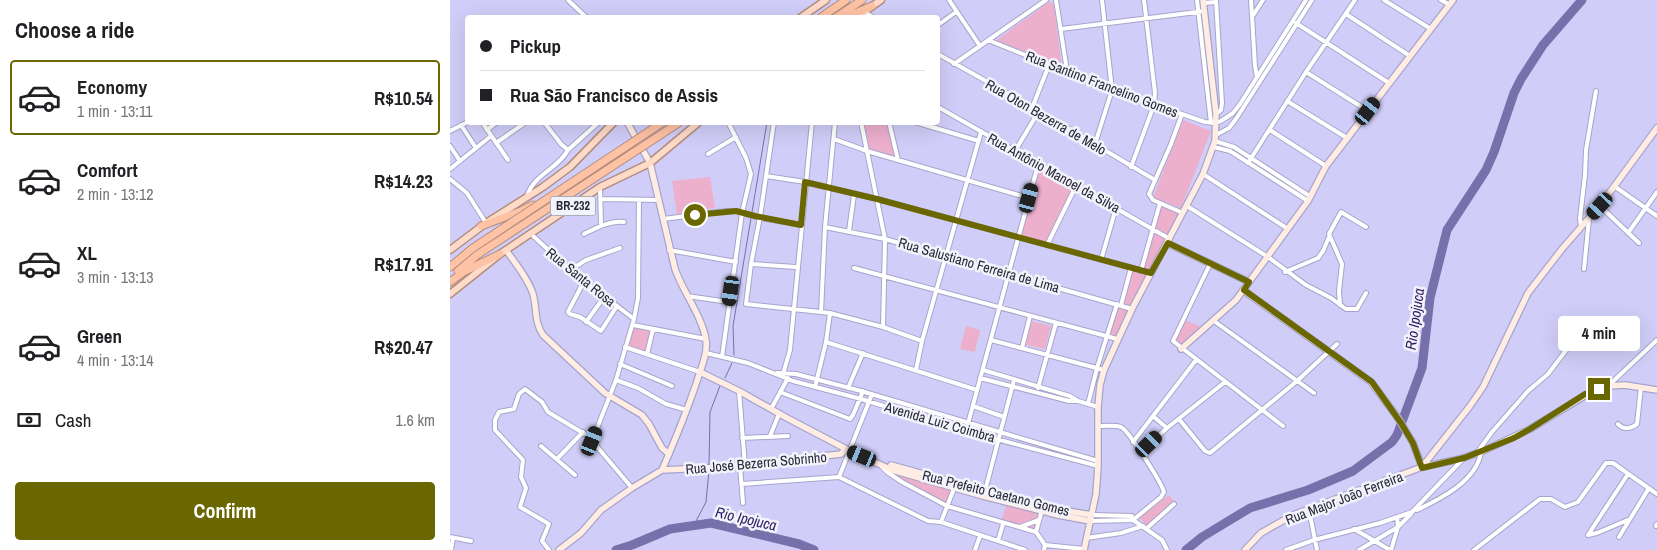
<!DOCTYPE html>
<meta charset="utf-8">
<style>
body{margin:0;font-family:"Archivo Narrow",sans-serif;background:#f6f6f6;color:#202124;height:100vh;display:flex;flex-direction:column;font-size:19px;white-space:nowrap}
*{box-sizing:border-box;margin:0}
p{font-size:16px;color:#757577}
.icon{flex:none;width:28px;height:28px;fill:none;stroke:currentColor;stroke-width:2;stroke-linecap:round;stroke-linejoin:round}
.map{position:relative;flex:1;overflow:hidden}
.panel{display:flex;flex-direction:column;background:#fff;width:450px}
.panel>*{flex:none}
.banner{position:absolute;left:15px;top:15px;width:475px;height:110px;border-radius:5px;box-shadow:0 5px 20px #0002;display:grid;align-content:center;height:110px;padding:0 15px;background:#fff}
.end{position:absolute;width:22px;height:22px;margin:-11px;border:6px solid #6a6701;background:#fff;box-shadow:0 0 0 2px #fff}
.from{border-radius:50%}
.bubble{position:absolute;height:35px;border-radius:5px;background:#fff;box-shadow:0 5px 20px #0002;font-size:16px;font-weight:700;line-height:35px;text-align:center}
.car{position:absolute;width:15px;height:30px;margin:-15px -8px;border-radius:6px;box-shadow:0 0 4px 1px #0007;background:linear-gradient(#222 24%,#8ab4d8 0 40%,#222 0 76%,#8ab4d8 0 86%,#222 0)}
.banner b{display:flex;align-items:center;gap:18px;height:48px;font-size:19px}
.banner b+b{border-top:1px solid #e0e0e0}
.banner i{width:12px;height:12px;background:#202124}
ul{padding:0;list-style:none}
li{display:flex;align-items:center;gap:15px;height:75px;margin:0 10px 8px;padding:0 5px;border:2px solid transparent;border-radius:5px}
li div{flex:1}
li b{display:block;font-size:19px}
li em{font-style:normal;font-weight:700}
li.selected{border-color:#6a6701}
li>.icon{width:45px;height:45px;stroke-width:1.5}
h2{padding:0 15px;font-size:22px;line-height:60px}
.pay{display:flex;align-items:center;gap:12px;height:55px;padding:0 15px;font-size:19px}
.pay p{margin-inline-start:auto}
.primary-button{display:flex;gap:10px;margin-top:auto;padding:10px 15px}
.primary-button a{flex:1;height:58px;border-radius:5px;background:#6a6701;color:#fff;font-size:20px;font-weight:700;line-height:58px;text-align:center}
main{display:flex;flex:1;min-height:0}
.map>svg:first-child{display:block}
.green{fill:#ecafcc}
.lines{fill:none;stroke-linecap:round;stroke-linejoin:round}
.stream{stroke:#7770aa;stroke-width:1}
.river{stroke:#7770aa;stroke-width:9}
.street-casing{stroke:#a7a4cc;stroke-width:6}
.secondary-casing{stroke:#a7a4cc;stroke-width:8}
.primary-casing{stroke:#b38c7e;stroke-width:9}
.highway-casing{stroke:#b38c7e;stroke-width:9}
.street{stroke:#fff;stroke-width:4}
.secondary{stroke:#ffede4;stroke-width:5.5}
.primary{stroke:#fedac8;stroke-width:6}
.highway{stroke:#fec2a4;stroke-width:7}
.highway-bridge-casing{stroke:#b38c7e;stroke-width:9;stroke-linecap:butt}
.highway-bridge{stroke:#fec2a4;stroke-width:7}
.route{stroke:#6a6701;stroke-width:6}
.labels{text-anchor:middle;stroke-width:5;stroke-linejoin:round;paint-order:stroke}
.shield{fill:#f3f3fb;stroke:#656472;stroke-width:1}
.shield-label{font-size:12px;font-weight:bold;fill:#282737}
.street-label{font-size:14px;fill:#282737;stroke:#f3f3fb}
.water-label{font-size:15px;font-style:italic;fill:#2d1b62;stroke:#f3f3fb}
</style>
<main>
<section class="panel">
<h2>Choose a ride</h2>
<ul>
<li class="selected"><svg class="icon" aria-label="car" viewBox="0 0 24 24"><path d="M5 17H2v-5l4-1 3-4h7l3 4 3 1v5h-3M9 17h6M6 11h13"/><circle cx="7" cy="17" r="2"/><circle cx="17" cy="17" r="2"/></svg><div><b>Economy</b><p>1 min · 13:11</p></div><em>R$10.54</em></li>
<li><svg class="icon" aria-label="car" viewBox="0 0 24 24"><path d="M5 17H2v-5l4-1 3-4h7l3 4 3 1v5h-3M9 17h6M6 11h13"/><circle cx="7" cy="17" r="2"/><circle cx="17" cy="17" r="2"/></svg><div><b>Comfort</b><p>2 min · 13:12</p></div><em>R$14.23</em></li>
<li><svg class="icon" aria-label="car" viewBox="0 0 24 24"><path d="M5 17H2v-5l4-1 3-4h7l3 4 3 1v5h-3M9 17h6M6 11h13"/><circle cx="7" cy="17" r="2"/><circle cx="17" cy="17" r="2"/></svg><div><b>XL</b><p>3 min · 13:13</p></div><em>R$17.91</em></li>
<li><svg class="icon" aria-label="car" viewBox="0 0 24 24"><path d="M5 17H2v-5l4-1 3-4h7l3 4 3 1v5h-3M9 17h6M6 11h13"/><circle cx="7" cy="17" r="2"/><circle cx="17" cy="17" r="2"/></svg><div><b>Green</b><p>4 min · 13:14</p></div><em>R$20.47</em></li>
</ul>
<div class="pay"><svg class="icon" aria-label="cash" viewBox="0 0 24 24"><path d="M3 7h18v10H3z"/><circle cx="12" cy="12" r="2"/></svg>Cash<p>1.6 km</p></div>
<div class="primary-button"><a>Confirm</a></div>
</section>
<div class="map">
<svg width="1207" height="550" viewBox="0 0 1207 550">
<rect width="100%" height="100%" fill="#d0cef8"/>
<path class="green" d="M599,2L604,4L611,61L610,64L547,41L548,39Z
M733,120L761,131L731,208L703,197Z
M414,123H437L445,157L420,150Z
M588,165L626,186L597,245L569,237Z
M260,177L265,208L227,214L222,181Z
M710,203L733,213L668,340L657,337L666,304L670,306L682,268L690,271Z
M733,319L753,328L728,348L722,343Z
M582,321L601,326L595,349L576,345Z
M183,326L201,330L196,353L176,346Z
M516,326L530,330L525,352L510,349Z
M442,469L503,489L497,507L439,475Z
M719,495L724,501L698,526L689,518Z
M557,503L589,511L585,530L551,521Z"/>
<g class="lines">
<path class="stream" d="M284,355L283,326L317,122
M275,378L282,363
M259,466L260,412L270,386
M244,525L256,502L259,470"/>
<path class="river" d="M166,550L182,545L220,529L261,523L349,544L364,550
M736,550L752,537L800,508L858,490L903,471L942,442L947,435L972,368L980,298L997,230L1036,170L1044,152L1064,93L1071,79L1093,45L1132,0"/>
<g class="street-casing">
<path id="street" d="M118,0L137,18
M499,0L530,46
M606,0L617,71
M747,0L761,123
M766,0L772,103L771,110L766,114
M801,0L805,66L807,77
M934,0L981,29
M991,0L1000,5
M754,3L766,2
M413,11L424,18
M896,14L960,56
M802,17L813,0
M846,23L939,83
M488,25L506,12
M611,29L755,11
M538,40L662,90L755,122L766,123L771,121L783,113L790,104L856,0
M488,54L589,111L705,180
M504,64L596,0
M856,72L918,111
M837,101L897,138
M488,107L720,239
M582,108L599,65
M732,114L721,144L699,194L703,200L733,213
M32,122L58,160
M94,122L111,144L118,150L149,122
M324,122L310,217L301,264L296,304L380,313L433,327L472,341
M411,122L435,239L433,327
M439,122L448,160
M465,122L529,141
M11,125L26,148
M37,130L47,122
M820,130L876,166
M0,131L18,122
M766,135L779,128L786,119L862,0
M384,139L417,151L579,198
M765,141L784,147L861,197
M46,143L76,122
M645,144L662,90L652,0
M0,146L10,161
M764,147L780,151L858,201
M565,151L589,111
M258,154L286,137
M798,163L856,72L905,0
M681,167L704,105L705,93L694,0
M0,169L41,136
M753,174L838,229
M316,176L355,182L427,199L701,273
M0,179L17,193L36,223
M1164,186L1207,216
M150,187L151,225
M77,196C84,174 108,169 118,150
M150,199L209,200
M737,206L818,257L856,285L881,298L896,309H907L916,293
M1150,206L1189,243
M213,219L276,211H286L305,217L351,225
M375,227L435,239L682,309
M1131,227L1130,218L1135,175L1136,150L1146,91
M399,231L404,195
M80,233L120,270L184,319
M1178,233L1207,192
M134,234C146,228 161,220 174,222
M597,245L626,186
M219,250L286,262
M651,260L666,208
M301,264L346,267
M760,264L723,341L833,426
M404,268L667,339
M1134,269L1139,219
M120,270L136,260L170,248
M691,271L710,203
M835,272L868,258L873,251L879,237
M134,281L118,312L120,314L130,317L151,331L167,306
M237,296L279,302
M671,305L681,268
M890,305L889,291L892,264L879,234L891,212L916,227
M371,312L375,227L385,122
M764,321L864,393
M136,322L154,297
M183,325L256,339
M541,340L654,370
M376,342L527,390
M175,347L250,372
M572,348L580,316
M256,353L298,363L343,381L411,399L516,431L648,466
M197,354L203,329
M272,357L292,213L301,174L296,158L278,122
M170,364L222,386
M466,370L472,341L531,132
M533,370L620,396L628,401L648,407
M327,373L346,374L411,391L648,461
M333,374L340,350L362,122
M530,378L619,401H628
M166,380L188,388L216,404L237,410
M1158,386L1207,340
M365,387L376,342L380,313
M398,388L413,353
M588,388L606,323
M289,391L295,465
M330,392L400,419L403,415L413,391
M638,404L647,368L667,304
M523,406L554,417
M321,409L338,378
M704,417L717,428
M729,419L755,451L760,453L847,381L887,344
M1168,424C1173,430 1181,429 1187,424L1191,387
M516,431L588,165
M320,436L329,414
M292,438L338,436
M142,441L166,380L184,319L188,298L189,200
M683,442L746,360
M91,446L125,475
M691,452L717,428L775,382
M1026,454L1042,432L1078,391L1098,374L1120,345
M107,459L133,432
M290,466L293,503
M432,467L437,472L452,482L497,506L586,532
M389,477L422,394
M292,484L389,477L478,521L491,522L575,550
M535,491L564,380
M859,510L867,550
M967,510C990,499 1027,481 1031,452
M642,515L682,516
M681,516L683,520L712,540L717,550
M640,521L683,520L711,497L714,492C711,482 679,431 671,427C665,425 655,426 648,426
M491,522L505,486
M1206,526L1207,524
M570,527L589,520
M696,529L724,504
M904,529L940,550
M586,532L592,510
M586,532L595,545L594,550
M1138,535L1178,474
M1138,535L1147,533L1180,519
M0,537L21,541
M1169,537L1199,488
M636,538L671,533L693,526
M548,541L553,524
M595,545L634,549
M1,550L3,538
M99,550L92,541L99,524L70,507L76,488L71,477L73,460L45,430V420L49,412L64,409L69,394L75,389L92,402L98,412L138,436L182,488
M525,550L530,536
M836,550L864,540L930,523L962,512L1013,459
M909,550L948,527L961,514
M941,550L948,527L947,517
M1024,550L1090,499H1101L1115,507L1128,502L1156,463H1163L1207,494"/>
</g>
<g class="secondary-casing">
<path id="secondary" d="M177,122L200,163L225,269C233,292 252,316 256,340C258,353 251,368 247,381C237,411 225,440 212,470
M717,243L799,282
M56,250C65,263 78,278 83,294C87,308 84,322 93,335L155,393L192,415L199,424L212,448L219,454
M793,290L921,382L948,418L963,443L972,467
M731,349L786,300L858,201L876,166L1003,0
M250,372L289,391L337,418L400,451L442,470L533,496L608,515L640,521
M441,465L592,507L642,515
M972,467L1020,406L1033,387L1078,293L1112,249L1152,203L1207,128
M212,470L277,467L391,454L396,449
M109,550L131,533L151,510L182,488L212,470
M634,550L646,494L648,466V407L650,385L654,370L682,309L753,174L765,141L766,114L753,0
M795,550L811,533L843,515L972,467L1010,459L1031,452L1080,429L1141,392L1158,386L1175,385L1207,390"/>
</g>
<g class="primary-casing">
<path id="primary" d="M350,18L376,0
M405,18L431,0
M0,250L36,223L93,187L120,167L164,122
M0,294L50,254L150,187L200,163L249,122"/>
</g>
<g class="highway-casing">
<path id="highway" d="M370,18L396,0
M385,18L412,0
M394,18L422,6
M31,226L71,211L83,205
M0,267L23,248
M8,271L27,255
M0,282L15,271L50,254"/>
</g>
<use href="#street" class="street"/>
<use href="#secondary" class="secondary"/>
<use href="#primary" class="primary"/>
<use href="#highway" class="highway"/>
<g class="highway-bridge-casing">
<path id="highway-bridge" d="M23,248L213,122
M27,255L230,122"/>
</g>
<use href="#highway-bridge" class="highway-bridge"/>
</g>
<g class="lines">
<path class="route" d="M245,215L286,211L305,216L351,225L355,182L427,199L701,273L718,243L799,282L794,290L922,382L951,423L963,443L972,468L1014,458L1064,438L1080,429L1135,394L1149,389"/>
</g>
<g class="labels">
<rect class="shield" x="100.5" y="196.5" width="45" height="19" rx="4"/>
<g class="shield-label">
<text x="123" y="210">BR-232</text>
</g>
<g class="street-label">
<text transform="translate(652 84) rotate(21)" y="5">Rua Santino Francelino Gomes</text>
<text transform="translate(596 117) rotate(30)" y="5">Rua Oton Bezerra de Melo</text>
<text transform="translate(604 173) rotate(29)" y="5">Rua Antônio Manoel da Silva</text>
<text transform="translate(529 265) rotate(16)" y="5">Rua Salustiano Ferreira de Lima</text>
<text transform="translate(131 277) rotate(39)" y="5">Rua Santa Rosa</text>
<text transform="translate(490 422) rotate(16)" y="5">Avenida Luiz Coimbra</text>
<text transform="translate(306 463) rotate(-5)" y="5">Rua José Bezerra Sobrinho</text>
<text transform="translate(546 493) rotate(14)" y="5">Rua Prefeito Caetano Gomes</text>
<text transform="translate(894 498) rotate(-21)" y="5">Rua Major João Ferreira</text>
</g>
<g class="water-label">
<text transform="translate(965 319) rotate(-82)" y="5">Rio Ipojuca</text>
<text transform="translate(296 519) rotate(13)" y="5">Rio Ipojuca</text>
</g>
</g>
</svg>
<i class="end from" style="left:245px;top:215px"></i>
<i class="end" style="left:1149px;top:389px"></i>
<div class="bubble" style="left:1108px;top:316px;width:82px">4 min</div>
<i class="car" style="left:918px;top:111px;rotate:37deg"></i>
<i class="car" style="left:579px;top:198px;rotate:15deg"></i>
<i class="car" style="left:1150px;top:206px;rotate:222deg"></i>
<i class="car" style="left:281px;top:291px;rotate:188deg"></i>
<i class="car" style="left:142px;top:441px;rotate:22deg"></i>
<i class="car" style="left:699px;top:444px;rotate:46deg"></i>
<i class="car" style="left:412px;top:456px;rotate:292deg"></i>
<div class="banner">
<b><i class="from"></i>Pickup</b>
<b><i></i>Rua São Francisco de Assis</b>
</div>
</div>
</main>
